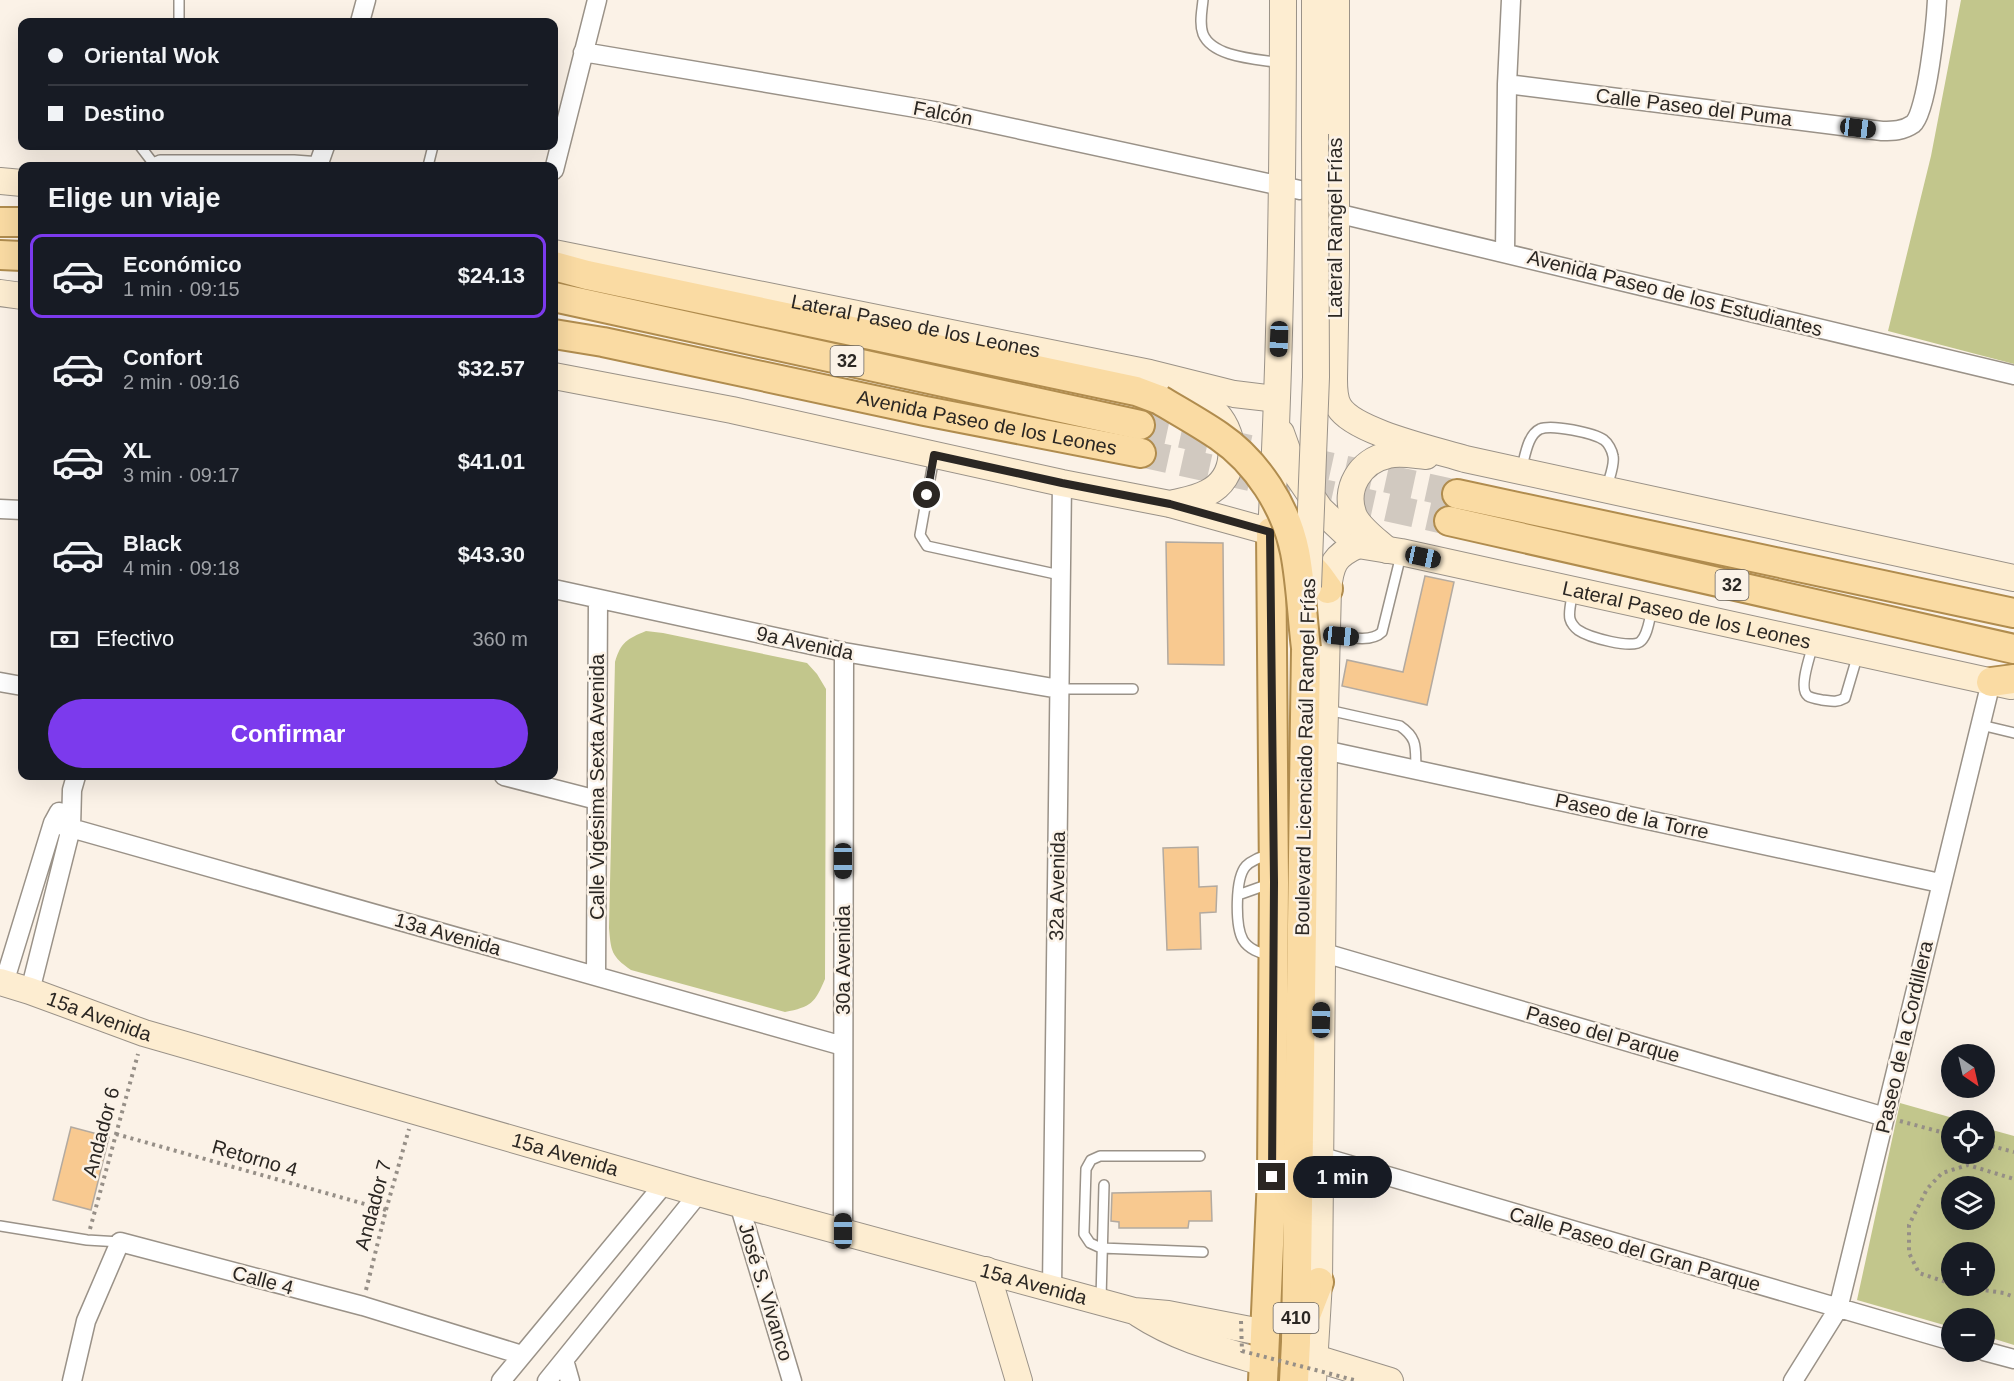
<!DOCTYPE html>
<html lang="es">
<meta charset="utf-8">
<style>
body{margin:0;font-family:Helvetica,sans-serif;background:#20242c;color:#f1f3f6;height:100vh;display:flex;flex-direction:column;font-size:22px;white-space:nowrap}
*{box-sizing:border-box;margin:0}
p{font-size:20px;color:#9ea1a6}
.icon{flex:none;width:33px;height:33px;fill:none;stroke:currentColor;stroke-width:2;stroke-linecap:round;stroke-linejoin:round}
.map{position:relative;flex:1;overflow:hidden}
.drawer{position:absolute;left:18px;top:162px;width:540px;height:618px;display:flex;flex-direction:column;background:#171b24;border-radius:12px;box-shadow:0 6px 24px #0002}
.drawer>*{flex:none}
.top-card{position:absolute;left:18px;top:18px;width:540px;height:132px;border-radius:12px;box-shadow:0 6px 24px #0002;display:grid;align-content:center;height:132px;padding:0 30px;background:#171b24}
.needle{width:39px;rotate:146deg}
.tools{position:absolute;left:1941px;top:1044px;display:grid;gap:12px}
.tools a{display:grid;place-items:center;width:54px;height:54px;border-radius:50%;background:#171b24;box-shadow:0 6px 24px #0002;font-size:30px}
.end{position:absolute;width:27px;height:27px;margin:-14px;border:8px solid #2b2723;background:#fff;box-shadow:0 0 0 3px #fff}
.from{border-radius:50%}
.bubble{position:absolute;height:42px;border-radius:21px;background:#171b24;box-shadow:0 6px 24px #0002;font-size:20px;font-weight:700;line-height:42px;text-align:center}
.car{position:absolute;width:18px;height:36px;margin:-18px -9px;border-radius:8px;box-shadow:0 0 4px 2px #0007;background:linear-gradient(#222 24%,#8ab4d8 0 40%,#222 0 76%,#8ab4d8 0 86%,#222 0)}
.top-card b{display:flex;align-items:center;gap:21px;height:57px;font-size:22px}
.top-card b+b{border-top:2px solid #363941}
.top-card i{width:15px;height:15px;background:#f1f3f6}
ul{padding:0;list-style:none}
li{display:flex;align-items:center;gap:18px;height:84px;margin:0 12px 9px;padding:0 18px;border:3px solid transparent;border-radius:12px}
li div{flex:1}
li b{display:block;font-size:22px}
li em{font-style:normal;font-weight:700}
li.current{border-color:#7c3aed}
li>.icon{width:54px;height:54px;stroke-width:1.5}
h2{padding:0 30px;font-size:27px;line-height:72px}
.pay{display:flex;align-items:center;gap:15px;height:66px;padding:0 30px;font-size:22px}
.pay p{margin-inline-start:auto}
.action{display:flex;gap:12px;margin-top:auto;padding:12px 30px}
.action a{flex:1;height:69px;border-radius:36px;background:#7c3aed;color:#fff;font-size:24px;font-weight:700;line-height:69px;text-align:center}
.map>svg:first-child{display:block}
.green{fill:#c2c68c;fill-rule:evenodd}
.building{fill:#f8c990;stroke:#b3aaa0;stroke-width:1.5}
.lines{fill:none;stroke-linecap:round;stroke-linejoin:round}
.primary-tunnel{stroke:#d1c9c0;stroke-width:28;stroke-dasharray:28 14;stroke-linecap:butt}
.lane-casing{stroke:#9a9288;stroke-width:12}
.street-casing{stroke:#9a9288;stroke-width:21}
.secondary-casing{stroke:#9a9288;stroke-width:28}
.primary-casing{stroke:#b08c4e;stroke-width:32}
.path{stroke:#968f87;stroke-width:4;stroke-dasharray:3 4.5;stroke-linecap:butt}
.lane{stroke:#fff;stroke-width:9}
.street{stroke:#fff;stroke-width:18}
.secondary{stroke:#fdedd1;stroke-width:26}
.primary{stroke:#fadba3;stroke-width:28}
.secondary-bridge-casing{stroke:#9a9288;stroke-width:28;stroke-linecap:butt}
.primary-bridge-casing{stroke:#b08c4e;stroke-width:32;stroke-linecap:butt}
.path-bridge{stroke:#968f87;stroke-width:4;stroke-dasharray:3 4.5;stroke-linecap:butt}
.secondary-bridge{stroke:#fdedd1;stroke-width:26}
.primary-bridge{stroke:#fadba3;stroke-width:28}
.route{stroke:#2b2723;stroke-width:8}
.labels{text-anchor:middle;stroke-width:5;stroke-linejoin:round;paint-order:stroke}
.shield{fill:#fbf2e7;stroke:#69645e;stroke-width:1.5}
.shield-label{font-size:18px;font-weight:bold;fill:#2b2723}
.street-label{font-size:20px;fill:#2b2723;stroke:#fbf2e7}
</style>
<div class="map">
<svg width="2014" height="1381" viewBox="0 0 2014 1381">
<rect width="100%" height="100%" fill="#fbf2e7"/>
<path class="green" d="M1961,0H2014V364L1888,331L1931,156Z
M646,631L663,633L807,663L817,674L826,689L825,979C815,1003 811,1007 785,1012L631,970C611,956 611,951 609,928L615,662C621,642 627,639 646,631Z
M1900,1103L1960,1120H1952V1154H1984L1985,1128L2014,1136V1345L1985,1336L1984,1318H1952L1951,1327L1857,1300ZM1952,1186H1984V1220H1952ZM1952,1252H1984V1286H1952Z"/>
<path class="building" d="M1166,542L1223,543L1224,665L1168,664Z
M1425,576L1454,582L1427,705L1342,686L1347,660L1403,672Z
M1198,847L1199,887L1217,886L1216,912L1200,913L1201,949L1167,950L1163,848Z
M71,1127L109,1137L91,1210L53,1200Z
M1211,1191L1212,1221H1189L1188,1228H1119V1222L1111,1221L1112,1193Z"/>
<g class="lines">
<path class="primary-tunnel" d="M1140,425L1457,494
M1141,453L1449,521"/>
<g class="lane-casing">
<path id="lane" d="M1203,0C1202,11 1199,23 1203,34C1213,58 1258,59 1281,63
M179,22V0
M140,146L153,163
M152,166L153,163L160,160H294L321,162
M428,166L433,146
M934,457L920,535L927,546L1060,575
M1521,470C1525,458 1527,435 1540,429C1552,424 1594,433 1604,440C1608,443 1612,450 1613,456C1615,465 1609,478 1607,487
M1573,591C1572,599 1568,611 1570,619C1571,623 1575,628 1578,630C1588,637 1633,650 1641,641C1648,634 1649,620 1652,610
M1328,634C1344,636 1370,644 1382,632L1401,555
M1813,645C1810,656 1798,689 1808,696C1811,698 1817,699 1822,700C1831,701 1836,703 1845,698L1858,654
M1059,689H1133
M1328,710L1400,726C1419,739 1415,749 1416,770
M1981,725L2014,733
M1238,895L1269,884
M1271,956C1261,953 1249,950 1243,940C1235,926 1235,878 1246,866C1253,859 1262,857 1271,854
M1200,1156H1100L1091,1160L1086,1169L1084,1234L1090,1243L1101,1248L1203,1252
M0,1226L87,1240L120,1242
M1101,1299L1104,1185"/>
</g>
<g class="street-casing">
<path id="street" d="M360,22L366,0
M583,52L934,111L1300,190
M1507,84L1882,131C1893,131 1903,131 1913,124C1927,113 1936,21 1937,0
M318,166L325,146
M554,170L597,0
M1336,213L2014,375
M1505,252L1507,84L1511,0
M0,509L22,510
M554,589L844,652L1059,689
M0,682L22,686
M1324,750L1940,883
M504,776L597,800
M53,823L843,1046
M1321,952L1885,1117
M596,975L598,599
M4,983L53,823L59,812
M30,991L71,828L72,790L76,776
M1319,1156L1952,1341
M739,1204L792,1381
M843,1231L844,652
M1052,1289L1062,483
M1984,1351L2014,1359
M564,1360L570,1381
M72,1381L86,1321L120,1242L363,1306L522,1355
M501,1381L665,1183
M547,1381L699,1193
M1793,1381L1838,1309L1991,682"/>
</g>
<g class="secondary-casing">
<g id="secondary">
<path d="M1315,0V134"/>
<path d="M1336,0V271L1334,379C1334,388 1334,399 1339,407C1354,432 1436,450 1465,459L2014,578"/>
<path d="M0,181L22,183"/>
<path id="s1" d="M554,253L1150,373L1234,394L1276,399"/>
<path d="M0,293L22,296"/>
<path d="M554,376L732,410L1062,483L1170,504L1271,532C1281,355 1283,177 1283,0"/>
<path d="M1281,433L1295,472L1320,509L1358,545"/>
<path d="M1171,504C1182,501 1196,499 1207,493C1238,478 1238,437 1216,413C1205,401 1192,394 1177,387"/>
<path id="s2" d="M1358,545L1401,552L2011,686"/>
<path d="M1387,550C1376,540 1360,529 1354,516C1343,489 1360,461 1388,455C1400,452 1414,455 1426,456"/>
<path id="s3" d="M0,982L30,991L144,1033L415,1111L699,1193L1134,1311L1168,1314L1266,1333"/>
<path d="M986,1270L1019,1381"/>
<path d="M1139,1314C1177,1339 1221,1350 1265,1363"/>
<path d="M1315,1358L1390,1381"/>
<path d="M1313,1381L1319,1282L1324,750L1328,589C1331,564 1334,556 1358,545"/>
</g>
</g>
<g class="primary-casing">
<g id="primary">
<path d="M0,222H22"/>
<path d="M0,255L22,256"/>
<path d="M554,266L587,275L1136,391L1160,400"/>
<path d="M554,297L1140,425"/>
<path id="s4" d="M554,334L603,342L925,411L1141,453"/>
<path d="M1457,494L2014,613"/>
<path d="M1449,521L2014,649"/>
<path d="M1291,562C1310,560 1317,574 1328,589"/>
<path d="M1991,682L2014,679"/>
<path d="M1303,1323L1319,1282"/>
<path d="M1263,1381L1272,1177L1274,882L1271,532"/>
<path d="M1294,1381L1296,1342L1306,648"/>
</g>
</g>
<path class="path" d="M1900,1121L1952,1135
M116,1134L386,1210
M1984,1144L2014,1152
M90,1229L138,1054
M1952,1284L1919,1273L1909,1253V1225L1927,1189L1942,1173L1968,1165L2014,1179
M1956,1286L2004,1293L2014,1297
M366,1290L386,1210L409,1129"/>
<use href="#lane" class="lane"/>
<use href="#street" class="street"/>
<use href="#secondary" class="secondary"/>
<use href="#primary" class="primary"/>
<g class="secondary-bridge-casing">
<path id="secondary-bridge" d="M1308,587L1316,377L1315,134"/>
</g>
<g class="primary-bridge-casing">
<path id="primary-bridge" d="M1160,400C1180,412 1200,423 1219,436C1257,462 1286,507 1295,552C1301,583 1302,616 1306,648"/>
</g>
<path class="path-bridge" d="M1241,1321L1242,1351L1354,1380"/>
<use href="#secondary-bridge" class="secondary-bridge"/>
<use href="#primary-bridge" class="primary-bridge"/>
</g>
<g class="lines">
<path class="route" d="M927,495L934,455L1062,483L1170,504L1270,532L1274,882L1272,1177"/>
</g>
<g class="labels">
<g class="shield">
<rect x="830.5" y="346" width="33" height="30" rx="4.5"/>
<rect x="1715.5" y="570" width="33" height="30" rx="4.5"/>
<rect x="1273.5" y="1303" width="45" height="30" rx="4.5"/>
</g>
<g class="shield-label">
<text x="847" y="367">32</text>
<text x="1732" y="591">32</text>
<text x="1296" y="1324">410</text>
</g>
<g class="street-label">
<text transform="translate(1694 107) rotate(7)" y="7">Calle Paseo del Puma</text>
<text transform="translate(943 113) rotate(11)" y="7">Falcón</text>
<text transform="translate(1335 228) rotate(-90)" y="7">Lateral Rangel Frías</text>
<text transform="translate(1675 293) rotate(14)" y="7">Avenida Paseo de los Estudiantes</text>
<text dy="7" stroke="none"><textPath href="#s1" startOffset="369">Lateral Paseo de los Leones</textPath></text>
<text dy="7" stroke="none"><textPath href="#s4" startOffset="442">Avenida Paseo de los Leones</textPath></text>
<text dy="7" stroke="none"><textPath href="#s2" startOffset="336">Lateral Paseo de los Leones</textPath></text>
<text transform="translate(805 643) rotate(12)" y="7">9a Avenida</text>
<text transform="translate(1305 757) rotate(-89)" y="7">Boulevard Licenciado Raúl Rangel Frías</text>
<text transform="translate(597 787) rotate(-90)" y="7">Calle Vigésima Sexta Avenida</text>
<text transform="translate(1632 816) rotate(12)" y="7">Paseo de la Torre</text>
<text transform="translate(1057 886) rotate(-89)" y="7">32a Avenida</text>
<text transform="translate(448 934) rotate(16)" y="7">13a Avenida</text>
<text transform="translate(843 960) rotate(-90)" y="7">30a Avenida</text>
<text dy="7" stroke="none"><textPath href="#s3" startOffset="105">15a Avenida</textPath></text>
<text transform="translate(1603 1034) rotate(16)" y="7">Paseo del Parque</text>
<text transform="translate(1904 1037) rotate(-77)" y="7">Paseo de la Cordillera</text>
<text transform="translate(101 1132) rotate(-75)" y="7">Andador 6</text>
<text dy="7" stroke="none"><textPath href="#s3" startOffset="591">15a Avenida</textPath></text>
<text transform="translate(255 1158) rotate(16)" y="7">Retorno 4</text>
<text transform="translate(373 1205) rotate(-75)" y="7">Andador 7</text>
<text transform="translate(1635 1249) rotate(16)" y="7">Calle Paseo del Gran Parque</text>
<text transform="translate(263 1280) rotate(15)" y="7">Calle 4</text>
<text dy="7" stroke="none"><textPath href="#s3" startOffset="1077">15a Avenida</textPath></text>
<text transform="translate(766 1292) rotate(73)" y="7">José S. Vivanco</text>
</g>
</g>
</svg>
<div class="tools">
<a><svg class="needle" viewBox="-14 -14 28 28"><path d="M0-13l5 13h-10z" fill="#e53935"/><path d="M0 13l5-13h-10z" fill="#9ea1a6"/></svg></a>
<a><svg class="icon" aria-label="locate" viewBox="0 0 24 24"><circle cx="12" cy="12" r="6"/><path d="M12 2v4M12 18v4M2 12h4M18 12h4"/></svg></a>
<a><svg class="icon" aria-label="layers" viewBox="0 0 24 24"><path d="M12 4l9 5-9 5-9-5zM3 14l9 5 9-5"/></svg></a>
<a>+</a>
<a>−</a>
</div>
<i class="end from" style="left:927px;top:495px"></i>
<i class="end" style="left:1272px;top:1177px"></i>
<div class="bubble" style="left:1293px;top:1156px;width:99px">1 min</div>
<i class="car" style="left:1858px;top:128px;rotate:97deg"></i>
<i class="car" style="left:1279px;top:339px;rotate:182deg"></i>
<i class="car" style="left:1423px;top:557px;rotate:102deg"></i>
<i class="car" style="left:1341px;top:636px;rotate:96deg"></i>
<i class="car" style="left:843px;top:861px;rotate:180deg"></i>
<i class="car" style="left:1321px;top:1020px;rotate:1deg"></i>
<i class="car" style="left:843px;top:1231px;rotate:0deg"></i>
<div class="top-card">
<b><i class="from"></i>Oriental Wok</b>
<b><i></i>Destino</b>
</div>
<section class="drawer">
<h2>Elige un viaje</h2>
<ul>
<li class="current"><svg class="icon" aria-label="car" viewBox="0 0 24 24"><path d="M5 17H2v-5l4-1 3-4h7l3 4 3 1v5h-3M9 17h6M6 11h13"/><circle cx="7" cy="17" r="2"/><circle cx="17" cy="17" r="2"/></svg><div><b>Económico</b><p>1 min · 09:15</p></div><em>$24.13</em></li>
<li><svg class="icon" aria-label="car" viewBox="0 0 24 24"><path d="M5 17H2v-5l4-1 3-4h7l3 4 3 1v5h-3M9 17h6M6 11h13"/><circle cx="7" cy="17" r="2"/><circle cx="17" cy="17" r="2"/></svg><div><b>Confort</b><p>2 min · 09:16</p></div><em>$32.57</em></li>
<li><svg class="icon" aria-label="car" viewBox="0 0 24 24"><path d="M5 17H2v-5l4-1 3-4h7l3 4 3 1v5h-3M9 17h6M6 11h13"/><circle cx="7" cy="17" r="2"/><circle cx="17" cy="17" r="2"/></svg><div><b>XL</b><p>3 min · 09:17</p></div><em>$41.01</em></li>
<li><svg class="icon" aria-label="car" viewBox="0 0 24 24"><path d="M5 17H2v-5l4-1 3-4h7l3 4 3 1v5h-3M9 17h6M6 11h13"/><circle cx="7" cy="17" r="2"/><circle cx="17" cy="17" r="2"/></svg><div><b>Black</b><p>4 min · 09:18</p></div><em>$43.30</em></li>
</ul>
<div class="pay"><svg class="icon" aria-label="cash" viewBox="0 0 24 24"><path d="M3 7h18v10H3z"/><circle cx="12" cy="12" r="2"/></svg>Efectivo<p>360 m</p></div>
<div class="action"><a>Confirmar</a></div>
</section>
</div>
